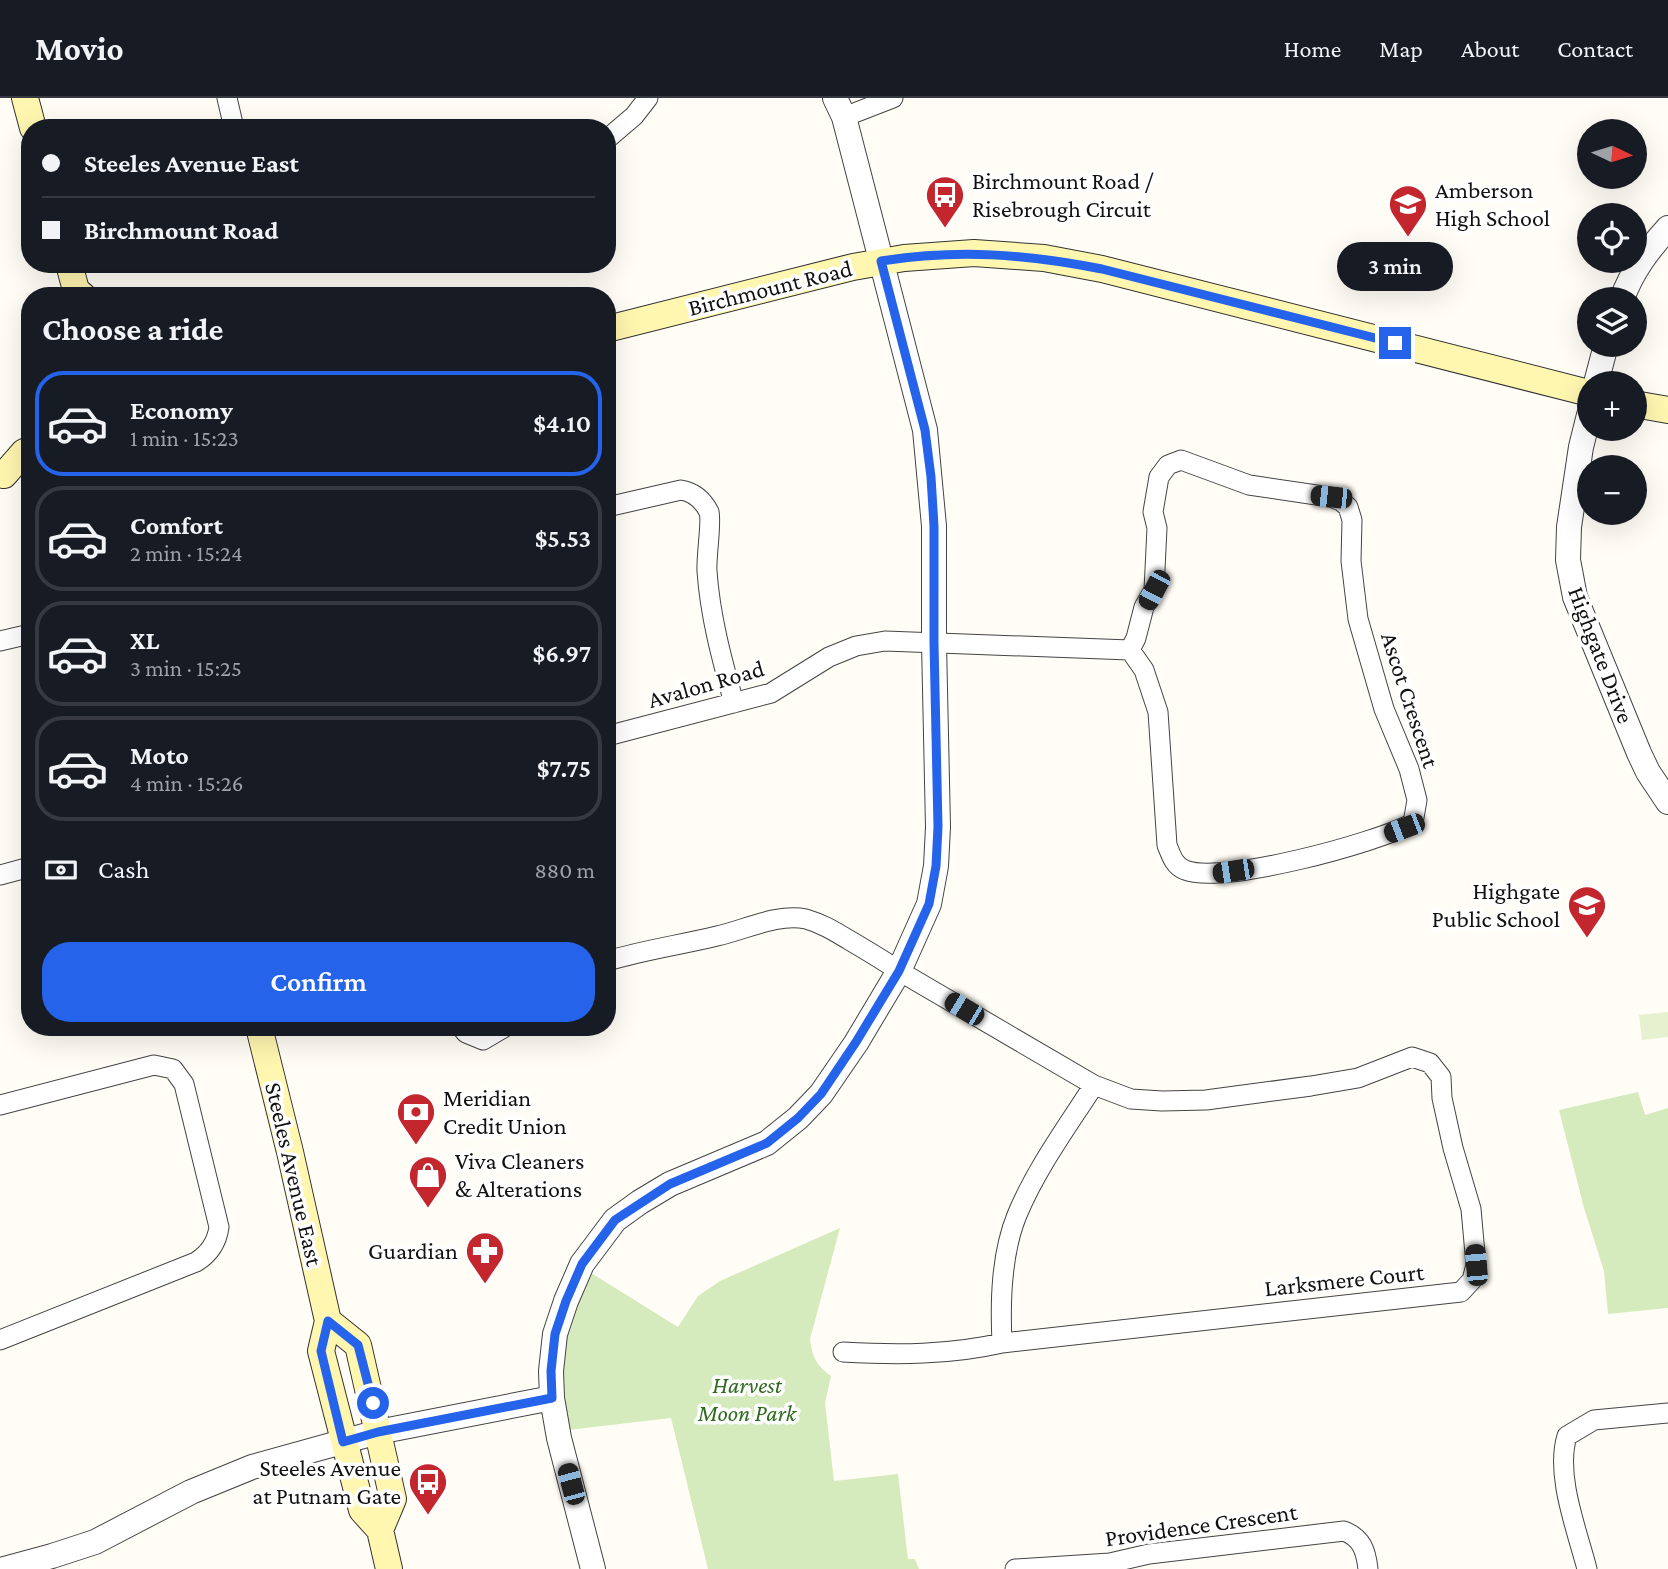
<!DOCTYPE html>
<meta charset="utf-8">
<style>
body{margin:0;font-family:"Crimson Pro",serif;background:#242831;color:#f1f3f6;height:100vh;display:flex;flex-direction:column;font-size:26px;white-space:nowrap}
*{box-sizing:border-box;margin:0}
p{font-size:23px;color:#9ea1a6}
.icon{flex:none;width:38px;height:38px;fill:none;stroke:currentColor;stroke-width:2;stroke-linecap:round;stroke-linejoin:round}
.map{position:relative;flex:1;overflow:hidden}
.details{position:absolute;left:21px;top:189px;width:595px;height:749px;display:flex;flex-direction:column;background:#171b24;border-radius:28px;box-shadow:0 7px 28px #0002}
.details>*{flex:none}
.guide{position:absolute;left:21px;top:21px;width:595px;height:154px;border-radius:28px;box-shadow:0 7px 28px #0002;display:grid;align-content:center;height:154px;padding:0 21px;background:#171b24}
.needle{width:46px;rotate:94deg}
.fabs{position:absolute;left:1577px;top:21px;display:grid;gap:14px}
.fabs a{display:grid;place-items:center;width:70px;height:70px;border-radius:50%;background:#171b24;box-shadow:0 7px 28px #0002;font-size:35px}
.end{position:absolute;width:32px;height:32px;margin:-16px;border:9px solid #2563eb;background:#fff;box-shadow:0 0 0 4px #fff}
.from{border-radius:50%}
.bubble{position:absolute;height:49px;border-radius:24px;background:#171b24;box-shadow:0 7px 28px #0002;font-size:23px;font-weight:600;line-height:49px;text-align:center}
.car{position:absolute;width:21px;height:42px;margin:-21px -10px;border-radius:9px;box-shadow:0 0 5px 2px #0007;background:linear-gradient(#222 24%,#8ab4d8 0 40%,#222 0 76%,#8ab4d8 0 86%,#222 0)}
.guide b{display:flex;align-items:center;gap:24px;height:66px;font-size:26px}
.guide b+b{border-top:2px solid #363941}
.guide i{width:18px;height:18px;background:#f1f3f6}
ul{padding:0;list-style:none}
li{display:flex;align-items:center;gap:21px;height:105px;margin:0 14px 10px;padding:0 7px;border:4px solid #363941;border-radius:28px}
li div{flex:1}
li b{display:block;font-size:26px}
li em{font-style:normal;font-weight:600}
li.current{border-color:#2563eb}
li>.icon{width:63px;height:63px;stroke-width:1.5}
h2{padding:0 21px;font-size:32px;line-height:84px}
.pay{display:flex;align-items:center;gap:18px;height:77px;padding:0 21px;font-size:26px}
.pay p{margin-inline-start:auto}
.button{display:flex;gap:14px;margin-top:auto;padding:14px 21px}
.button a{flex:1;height:80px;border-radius:28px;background:#2563eb;color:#fff;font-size:28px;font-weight:600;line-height:80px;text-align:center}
header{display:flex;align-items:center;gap:42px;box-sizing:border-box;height:98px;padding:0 35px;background:#171b24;border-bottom:2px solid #363941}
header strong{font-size:33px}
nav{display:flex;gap:38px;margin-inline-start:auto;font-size:24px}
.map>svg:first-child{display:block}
.green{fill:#d5ebbd}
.pitch{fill:#e6f2cf}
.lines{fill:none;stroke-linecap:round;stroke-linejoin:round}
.minor-casing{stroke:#444;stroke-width:21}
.tertiary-casing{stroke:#444;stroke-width:26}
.secondary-casing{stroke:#333;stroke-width:28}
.minor{stroke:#fff;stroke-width:19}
.tertiary{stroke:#fff;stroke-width:24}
.secondary{stroke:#fff6b0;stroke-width:26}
.route{stroke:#2563eb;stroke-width:9}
.labels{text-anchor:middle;stroke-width:7;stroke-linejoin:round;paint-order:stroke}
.poi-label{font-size:24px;fill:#111;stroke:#fff;text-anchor:start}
.street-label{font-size:24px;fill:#111;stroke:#fff}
.park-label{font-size:24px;font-style:italic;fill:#2f6b1f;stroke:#fff}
</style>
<header>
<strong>Movio</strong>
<nav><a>Home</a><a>Map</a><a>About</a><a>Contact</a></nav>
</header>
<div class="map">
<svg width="1668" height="1471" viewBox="0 0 1668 1471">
<rect width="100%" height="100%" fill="#fffdf5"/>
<path class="green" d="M1638,994L1645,1017L1668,1010V1210L1608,1216L1604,1173L1584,1110L1559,1012Z
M840,1130L810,1241C812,1258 816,1267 831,1278L825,1305L834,1383L898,1376L908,1461H915L919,1471H708L671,1320L568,1332C566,1316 563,1298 562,1282C561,1243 575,1210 591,1175L678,1229L698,1198L720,1183Z"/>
<path class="pitch" d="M1668,914V939L1642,942L1639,917Z"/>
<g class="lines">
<g class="minor-casing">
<path id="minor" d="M227,0L234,30
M844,19L893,0
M607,41L634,18L648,0
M1181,362L1249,387L1330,399L1341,403L1348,409L1352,422L1351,463L1358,521L1384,611L1409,671L1417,702L1413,725C1376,745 1222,787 1185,772C1174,768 1171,757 1167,747L1158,614L1144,572L1130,552L1136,540L1144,509L1154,492L1157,430L1153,414L1159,379L1168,367Z
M607,409L681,392C693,394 703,402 709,414C712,423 706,459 707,473C710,518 722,562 734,605
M0,543L30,536
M607,638L771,595L829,559L856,548L885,543L1130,552
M0,777L30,769
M607,863C644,852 680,847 717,838C745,832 777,815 806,821C823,826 834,833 849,842C866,852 883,862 899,873L1094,987L1131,1001L1162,1003L1206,1002L1311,988L1358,980L1412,959L1430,965L1441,979L1442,1000L1453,1050L1471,1111L1476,1167L1472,1182L1461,1194L1002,1245C950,1257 897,1257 843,1254
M461,929L466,935L483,942L505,929
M0,1007L154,967L173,971L184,986L219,1129C217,1144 209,1156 196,1164L0,1242
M1002,1245C1000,1203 1001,1156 1017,1117C1036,1071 1067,1029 1094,987
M1015,1471L1110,1465L1149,1456L1344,1433C1362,1440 1366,1453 1368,1471
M1587,1471C1577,1432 1555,1377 1567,1338L1594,1322L1668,1315"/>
</g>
<g class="tertiary-casing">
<path id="tertiary" d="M1622,201C1632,173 1648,152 1668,130
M1596,285L1606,247
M1589,317L1581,349L1569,429L1568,462L1575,499L1639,655L1648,674L1668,704
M4,1471L52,1458L95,1444L191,1394L252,1369L378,1334L552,1300
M593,1471L559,1340L552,1300L551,1273L555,1236L566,1203L582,1166L615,1122L640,1104L670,1086L767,1045L798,1020L821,996L856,945L899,873L929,806L936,768L938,729L934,545V428L925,332L844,19L835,0"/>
</g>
<g class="secondary-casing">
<path id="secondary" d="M25,0L33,30
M69,166L76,192L83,198
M607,231L853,169L904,160L974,155L1044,160L1102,171L1589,295
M1634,306L1668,312
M4,377L24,354L30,352
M259,929L290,1054L328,1223L321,1253L362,1412L380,1432L389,1471
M328,1223L358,1247L393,1401L380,1432"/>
</g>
<use href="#minor" class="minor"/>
<use href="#tertiary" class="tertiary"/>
<use href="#secondary" class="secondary"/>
</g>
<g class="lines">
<path class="route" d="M373,1305L358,1247L328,1223L321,1253L343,1344L378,1334L552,1300L551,1273L555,1236L566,1203L582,1166L615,1122L670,1086L767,1045L798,1020L821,996L856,944L899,873L929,806L936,768L938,729L934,545V428L931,379L925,332L881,163C958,151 1026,156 1102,171L1395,245"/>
</g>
<defs>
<g id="bus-pin" transform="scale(2.0125)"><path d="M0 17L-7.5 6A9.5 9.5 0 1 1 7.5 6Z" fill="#c4262e" stroke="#fff"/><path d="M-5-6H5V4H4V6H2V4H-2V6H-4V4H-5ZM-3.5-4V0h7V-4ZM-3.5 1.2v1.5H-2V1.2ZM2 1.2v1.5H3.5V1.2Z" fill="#fff"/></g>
<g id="school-pin" transform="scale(2.0125)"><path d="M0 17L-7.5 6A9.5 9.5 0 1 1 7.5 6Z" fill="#c4262e" stroke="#fff"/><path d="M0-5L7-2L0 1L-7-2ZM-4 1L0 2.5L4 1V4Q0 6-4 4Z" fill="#fff"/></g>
<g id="bank-pin" transform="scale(2.0125)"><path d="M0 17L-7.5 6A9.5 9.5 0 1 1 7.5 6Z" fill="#c4262e" stroke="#fff"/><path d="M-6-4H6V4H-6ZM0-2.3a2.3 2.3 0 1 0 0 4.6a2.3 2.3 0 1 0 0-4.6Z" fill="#fff"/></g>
<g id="shop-pin" transform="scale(2.0125)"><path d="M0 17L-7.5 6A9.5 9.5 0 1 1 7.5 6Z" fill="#c4262e" stroke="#fff"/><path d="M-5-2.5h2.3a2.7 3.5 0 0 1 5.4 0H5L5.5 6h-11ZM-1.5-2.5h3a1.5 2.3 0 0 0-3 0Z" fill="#fff"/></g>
<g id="pharmacy-pin" transform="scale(2.0125)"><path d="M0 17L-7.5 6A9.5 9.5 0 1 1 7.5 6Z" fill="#c4262e" stroke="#fff"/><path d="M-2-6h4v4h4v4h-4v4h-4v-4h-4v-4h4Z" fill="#fff"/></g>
</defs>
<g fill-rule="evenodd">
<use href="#bus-pin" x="945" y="97"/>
<use href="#school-pin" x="1408" y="106"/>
<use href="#school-pin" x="1587" y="807"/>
<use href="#bank-pin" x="416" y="1014"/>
<use href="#shop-pin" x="428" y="1077"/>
<use href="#pharmacy-pin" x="485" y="1153"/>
<use href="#bus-pin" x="428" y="1384"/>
</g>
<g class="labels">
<g class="poi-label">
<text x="972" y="91">Birchmount Road /<tspan x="972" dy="28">Risebrough Circuit</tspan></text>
<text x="1435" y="100">Amberson<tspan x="1435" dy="28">High School</tspan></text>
<text x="1560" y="801" text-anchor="end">Highgate<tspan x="1560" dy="28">Public School</tspan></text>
<text x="443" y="1008">Meridian<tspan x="443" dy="28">Credit Union</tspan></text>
<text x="455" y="1071">Viva Cleaners<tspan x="455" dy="28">&amp; Alterations</tspan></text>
<text x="458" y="1161" text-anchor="end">Guardian</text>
<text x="401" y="1378" text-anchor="end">Steeles Avenue<tspan x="401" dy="28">at Putnam Gate</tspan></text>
</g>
<g class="street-label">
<text transform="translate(770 190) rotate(-14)" y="8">Birchmount Road</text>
<text transform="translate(1601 557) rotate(69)" y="8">Highgate Drive</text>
<text transform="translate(706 586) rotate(-16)" y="8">Avalon Road</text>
<text transform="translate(1410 602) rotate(72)" y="8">Ascot Crescent</text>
<text transform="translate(294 1076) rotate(77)" y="8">Steeles Avenue East</text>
<text transform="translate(1344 1182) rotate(-6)" y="8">Larksmere Court</text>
<text transform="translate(1201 1427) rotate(-8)" y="8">Providence Crescent</text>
</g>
<g class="park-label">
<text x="747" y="1295">Harvest<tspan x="747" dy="28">Moon Park</tspan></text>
</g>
</g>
</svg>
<div class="fabs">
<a><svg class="needle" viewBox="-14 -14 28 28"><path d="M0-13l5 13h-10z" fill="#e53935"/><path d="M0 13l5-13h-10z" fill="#9ea1a6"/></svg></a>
<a><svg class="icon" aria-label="locate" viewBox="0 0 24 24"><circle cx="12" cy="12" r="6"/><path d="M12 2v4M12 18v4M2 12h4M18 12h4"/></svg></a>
<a><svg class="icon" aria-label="layers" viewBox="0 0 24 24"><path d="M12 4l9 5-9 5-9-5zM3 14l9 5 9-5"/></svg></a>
<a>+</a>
<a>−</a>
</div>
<i class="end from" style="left:373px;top:1305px"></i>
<i class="end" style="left:1395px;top:245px"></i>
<div class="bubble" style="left:1337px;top:144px;width:116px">3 min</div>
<i class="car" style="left:1331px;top:399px;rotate:276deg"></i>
<i class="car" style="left:1154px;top:492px;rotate:208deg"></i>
<i class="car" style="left:1404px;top:730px;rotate:249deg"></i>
<i class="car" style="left:1233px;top:773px;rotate:261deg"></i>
<i class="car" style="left:964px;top:911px;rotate:301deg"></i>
<i class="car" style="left:1476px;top:1167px;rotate:355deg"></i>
<i class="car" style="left:571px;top:1386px;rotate:345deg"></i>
<div class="guide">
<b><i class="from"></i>Steeles Avenue East</b>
<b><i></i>Birchmount Road</b>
</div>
<section class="details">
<h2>Choose a ride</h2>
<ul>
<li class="current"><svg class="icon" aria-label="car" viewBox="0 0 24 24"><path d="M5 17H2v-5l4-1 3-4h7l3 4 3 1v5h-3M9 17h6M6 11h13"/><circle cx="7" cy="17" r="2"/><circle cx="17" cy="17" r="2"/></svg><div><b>Economy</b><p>1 min · 15:23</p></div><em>$4.10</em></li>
<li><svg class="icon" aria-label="car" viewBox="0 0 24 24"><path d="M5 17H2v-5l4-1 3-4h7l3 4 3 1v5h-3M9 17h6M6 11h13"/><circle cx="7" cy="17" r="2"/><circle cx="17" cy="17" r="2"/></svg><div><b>Comfort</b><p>2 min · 15:24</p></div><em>$5.53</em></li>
<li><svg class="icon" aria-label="car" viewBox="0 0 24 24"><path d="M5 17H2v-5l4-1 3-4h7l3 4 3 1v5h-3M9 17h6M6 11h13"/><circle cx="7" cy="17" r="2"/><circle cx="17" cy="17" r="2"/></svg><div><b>XL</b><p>3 min · 15:25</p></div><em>$6.97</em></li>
<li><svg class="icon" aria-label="car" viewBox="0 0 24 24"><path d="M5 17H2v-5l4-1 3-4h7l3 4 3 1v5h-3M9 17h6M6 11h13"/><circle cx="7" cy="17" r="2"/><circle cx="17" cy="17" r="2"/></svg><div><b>Moto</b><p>4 min · 15:26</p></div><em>$7.75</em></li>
</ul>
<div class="pay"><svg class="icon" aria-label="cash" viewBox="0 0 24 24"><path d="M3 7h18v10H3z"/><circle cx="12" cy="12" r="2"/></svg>Cash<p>880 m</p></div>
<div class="button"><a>Confirm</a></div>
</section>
</div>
